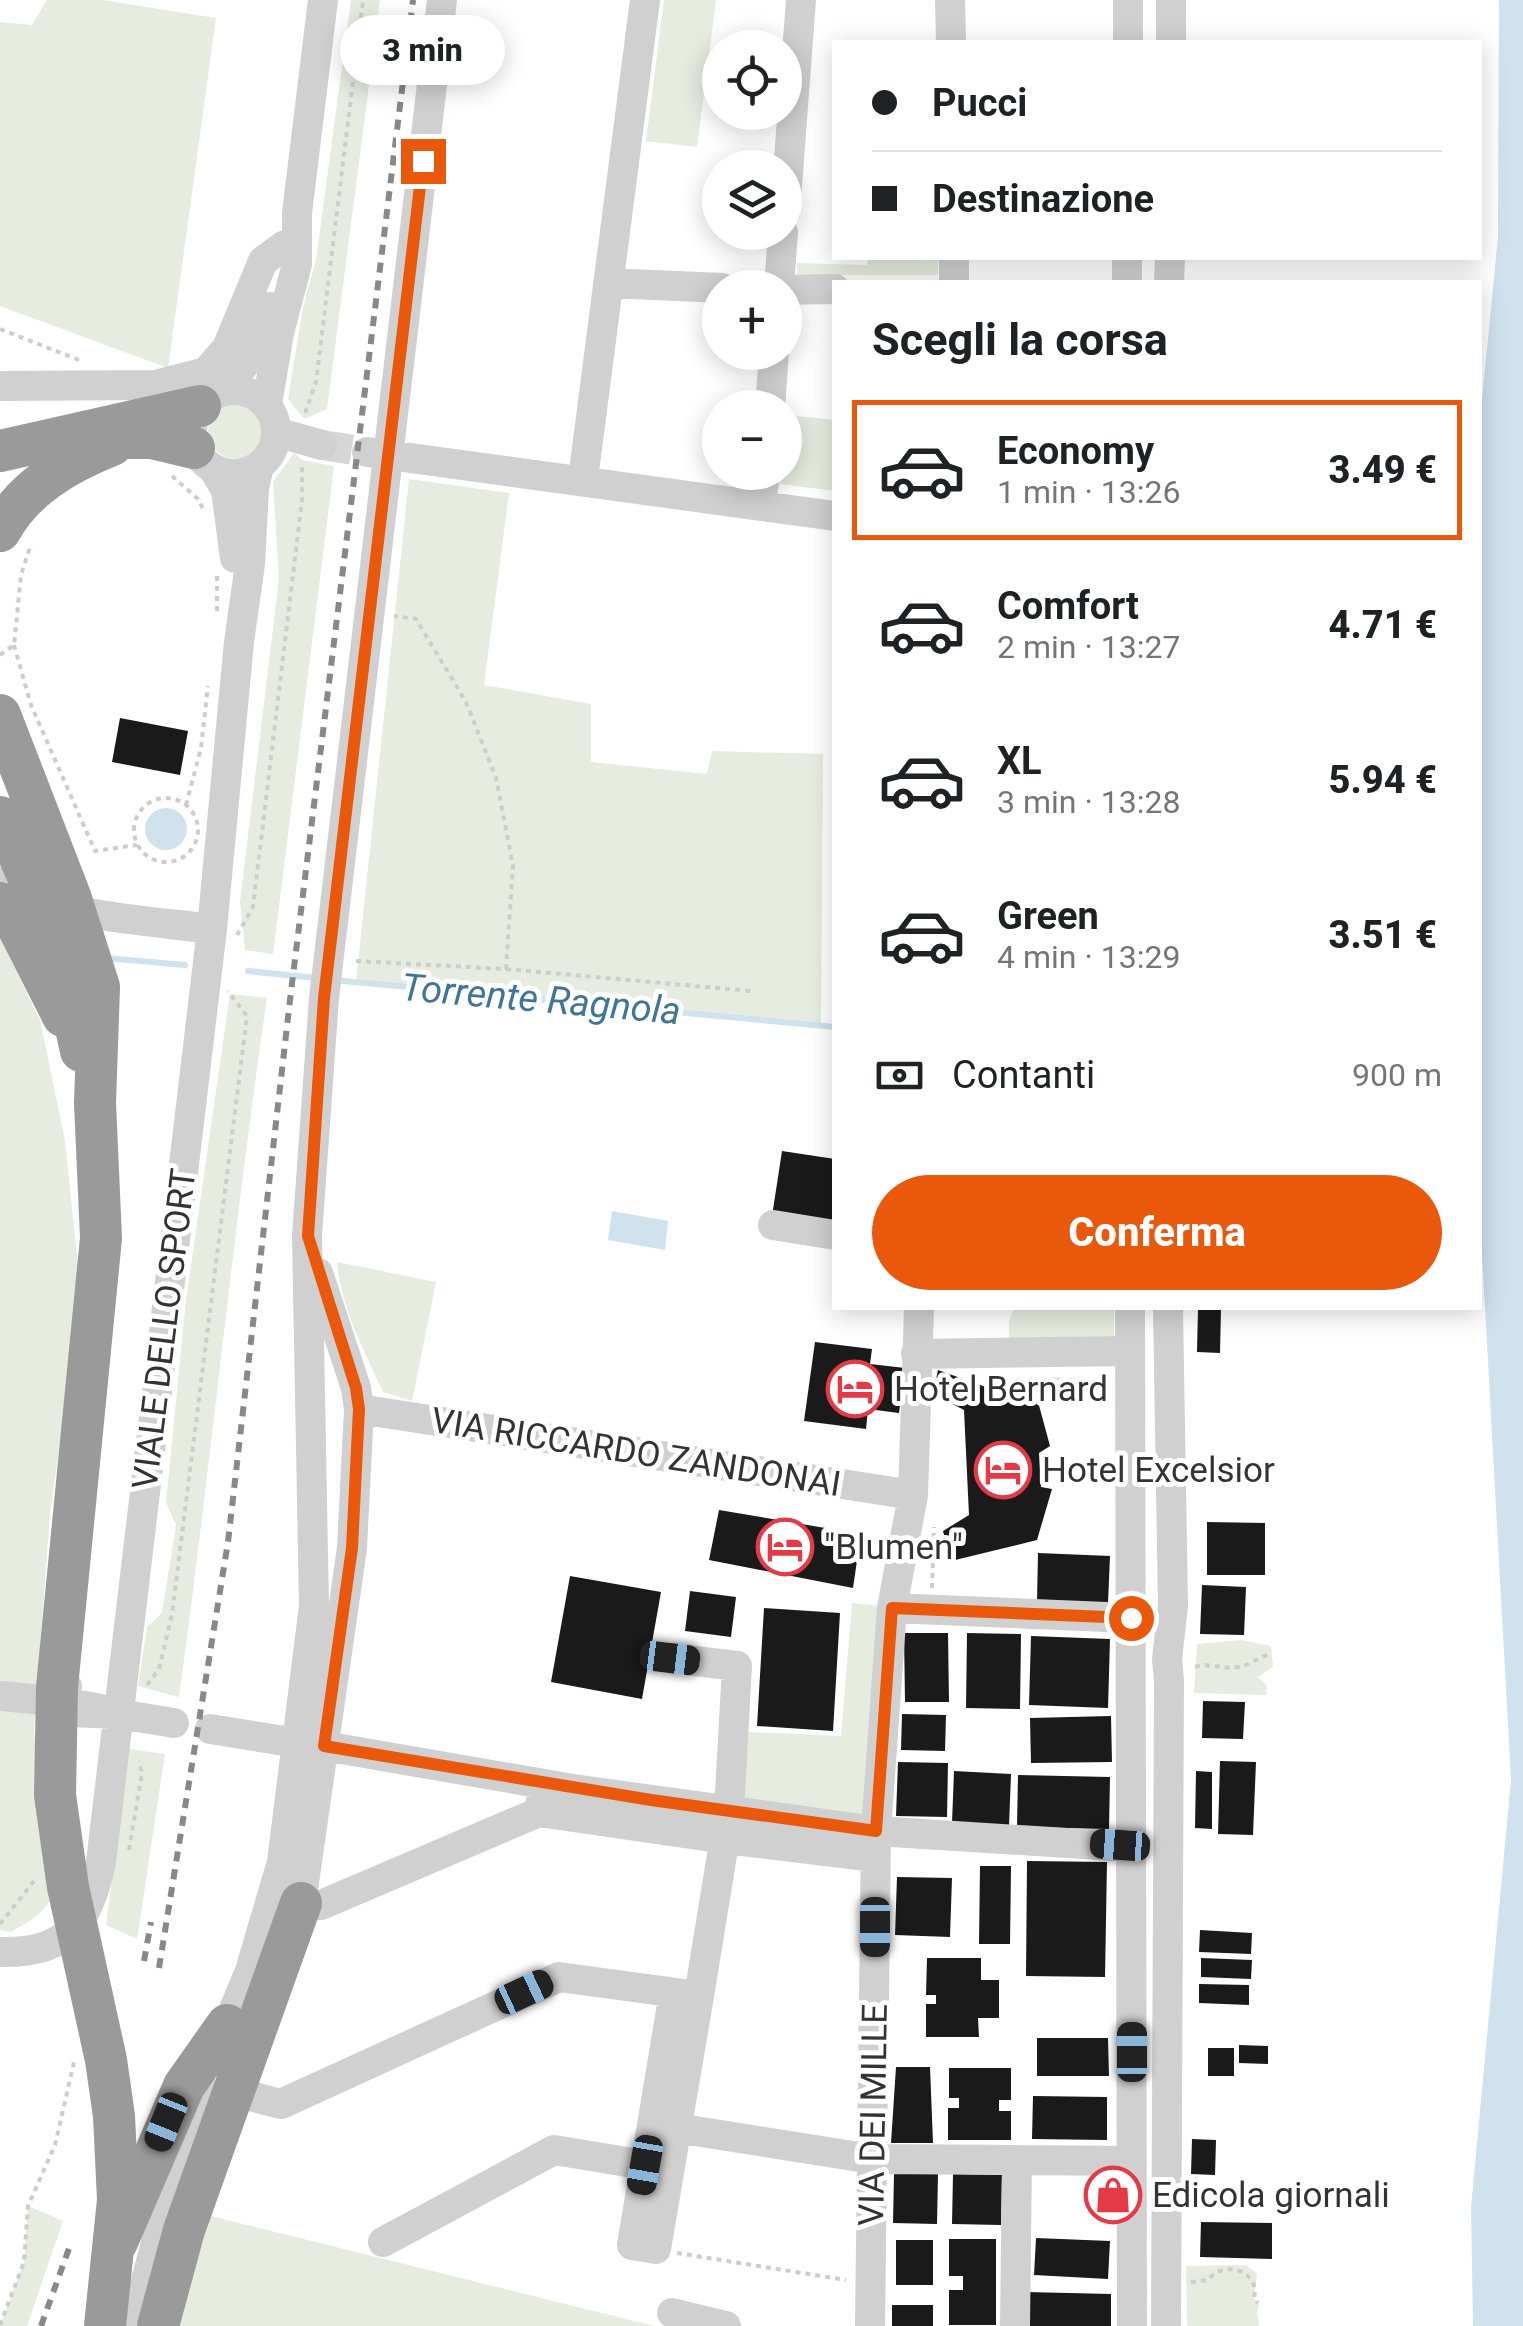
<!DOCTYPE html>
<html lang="it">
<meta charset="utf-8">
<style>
body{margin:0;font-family:Roboto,sans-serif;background:#f2f2f2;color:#202124;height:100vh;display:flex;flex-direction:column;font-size:38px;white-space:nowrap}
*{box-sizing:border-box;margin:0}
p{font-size:32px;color:#757577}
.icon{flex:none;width:55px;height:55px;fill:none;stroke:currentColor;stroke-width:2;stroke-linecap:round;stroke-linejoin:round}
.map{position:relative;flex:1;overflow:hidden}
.side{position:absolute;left:832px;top:280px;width:650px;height:1030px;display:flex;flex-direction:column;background:#fff;border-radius:0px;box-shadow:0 5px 25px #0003}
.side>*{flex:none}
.hud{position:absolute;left:832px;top:40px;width:650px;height:220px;border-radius:0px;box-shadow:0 5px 25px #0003;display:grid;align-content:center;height:220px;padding:0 40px;background:#fff}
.buttons{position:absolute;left:702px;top:30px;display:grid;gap:20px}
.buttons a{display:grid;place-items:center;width:100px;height:100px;border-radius:50%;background:#fff;box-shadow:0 5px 25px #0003;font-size:50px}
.end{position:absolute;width:45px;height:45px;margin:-22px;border:12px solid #ea580c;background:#fff;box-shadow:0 0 0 5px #fff}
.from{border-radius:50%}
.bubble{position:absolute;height:70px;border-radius:35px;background:#fff;box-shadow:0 5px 25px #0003;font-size:32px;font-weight:800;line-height:70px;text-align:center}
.car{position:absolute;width:30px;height:60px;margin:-30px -15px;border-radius:12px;box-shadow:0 0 8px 2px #0007;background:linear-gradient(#222 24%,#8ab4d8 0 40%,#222 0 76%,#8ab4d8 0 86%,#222 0)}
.hud b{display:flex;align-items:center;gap:35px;height:95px;font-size:38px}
.hud b+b{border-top:2px solid #e0e0e0}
.hud i{width:25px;height:25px;background:#202124}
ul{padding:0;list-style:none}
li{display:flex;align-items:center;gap:30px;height:140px;margin:0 20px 15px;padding:0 20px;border:5px solid transparent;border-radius:0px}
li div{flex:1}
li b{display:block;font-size:38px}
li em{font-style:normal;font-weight:800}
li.active{border-color:#ea580c}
li>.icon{width:90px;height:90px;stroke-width:1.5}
h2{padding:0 40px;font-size:45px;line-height:120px}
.pay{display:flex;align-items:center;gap:25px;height:110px;padding:0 40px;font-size:38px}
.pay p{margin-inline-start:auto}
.cta{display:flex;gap:20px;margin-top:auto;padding:20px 40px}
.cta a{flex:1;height:115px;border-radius:60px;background:#ea580c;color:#fff;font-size:40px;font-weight:800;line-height:115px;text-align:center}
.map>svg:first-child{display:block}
.green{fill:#e6ecdf}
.water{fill:#cfe2ee}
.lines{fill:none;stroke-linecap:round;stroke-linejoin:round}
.stream{stroke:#cfe2ee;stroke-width:6}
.building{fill:#1a1a1a}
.minor-tunnel{stroke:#d6d6d6;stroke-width:30;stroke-dasharray:30 15;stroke-linecap:butt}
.path{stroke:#cdcdcd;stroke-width:4;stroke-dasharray:5 5;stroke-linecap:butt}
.minor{stroke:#d0d0d0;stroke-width:30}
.highway{stroke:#9a9a9a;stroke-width:42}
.rail{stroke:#888;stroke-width:6;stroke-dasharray:10 8;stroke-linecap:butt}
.highway-bridge{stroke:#9a9a9a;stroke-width:42}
.route{stroke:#ea580c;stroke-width:12}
.labels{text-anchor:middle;stroke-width:10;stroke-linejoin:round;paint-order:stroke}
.street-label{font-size:35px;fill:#333;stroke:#fff}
.poi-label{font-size:35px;fill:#333;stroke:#fff;text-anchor:start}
.water-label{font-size:38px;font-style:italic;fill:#3f7597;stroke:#fff}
</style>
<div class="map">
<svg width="1523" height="2326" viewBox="0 0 1523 2326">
<rect width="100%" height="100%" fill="#fff"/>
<path class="green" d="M47,0H102L216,18L168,368L0,306V22L32,25Z
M351,0H380L327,409L304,419L288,399L303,307L316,260Z
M664,0H716L697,147L646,141Z
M868,258H938V275H797V263L867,265Z
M208 431a28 28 0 1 1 56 0a28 28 0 1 1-56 0Z
M788,415L835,420V491L780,484L782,473L785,472Z
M294,453L302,460L334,466L273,954L245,950L240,902L279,579L273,482Z
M409,479L509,493L484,685L591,704V762L707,774L712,751L823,754L821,1026L356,982Z
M0,937L40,1020L65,1141L81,1294L50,1514L34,1731L45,1841L54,1889L47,1906L33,1919L11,1932L0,1930Z
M230,994L267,998C233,1230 211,1464 179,1697L138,1686L147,1627L162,1613L176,1525L166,1503L186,1300Z
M337,1262L436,1282L412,1401L383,1392C364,1350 341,1308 337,1262Z
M1014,1308H1114V1343L1009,1341V1321Z
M852,1603L879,1606L869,1817L744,1802L748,1732L841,1736Z
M1240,1640L1271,1646L1273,1667L1258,1677L1267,1686L1266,1695L1194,1693L1197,1644Z
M129,1749L165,1754L137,1939L106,1925Z
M28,2206L63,2221L27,2326H0L24,2262Z
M199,2213L654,2326H175Z
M1246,2265L1257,2274L1254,2298L1259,2305L1257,2312L1259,2326H1187L1186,2266Z"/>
<path class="water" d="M1499,0H1523V2326H1473L1471,2207L1511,1780L1480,1216V420L1498,237Z
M145 829a21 21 0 1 1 42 0a21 21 0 1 1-42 0Z
M612,1211L668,1221L665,1250L608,1240Z
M1049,1377L1101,1379L1102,1403L1048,1401Z"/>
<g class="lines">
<path class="stream" d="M106,958L185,965
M248,971L316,978
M333,980L835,1027"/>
</g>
<path class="building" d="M120,718L188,731L180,775L112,762Z
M782,1151L835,1159V1225L772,1216Z
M1198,1308H1221L1220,1353L1197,1352Z
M815,1342L872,1349L870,1364L905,1368L899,1413L868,1409L866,1429L804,1421Z
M938,1370L1025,1401L1037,1398L1050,1446L1039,1453L1041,1487L1052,1489L1037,1540L951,1561L943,1531L969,1515L964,1410L933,1394Z
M719,1510L861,1534L853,1588L709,1560Z
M1207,1522L1265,1523V1575H1207Z
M1038,1553L1110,1556L1108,1603L1037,1601Z
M570,1576L661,1592L642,1699L551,1682Z
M1202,1585L1246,1587L1244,1635L1200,1634Z
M690,1591L736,1597L731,1637L685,1631Z
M764,1608L840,1613L833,1731L757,1726Z
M904,1633H948L949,1702H905Z
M967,1633L1021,1634L1020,1709L966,1708Z
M1031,1636L1110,1639L1108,1708L1029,1705Z
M1203,1701L1245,1702L1243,1739L1202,1738Z
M902,1714L946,1715L945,1751L901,1750Z
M1111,1716L1112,1762L1031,1763L1030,1718Z
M1220,1761L1256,1762L1253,1835L1218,1834Z
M898,1762L948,1763L947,1817L896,1816Z
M954,1771L1011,1774L1009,1826L952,1823Z
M1196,1771L1212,1772V1829L1195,1828Z
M1018,1775L1110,1777L1109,1829L1017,1827Z
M1027,1861L1107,1862L1105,1977L1026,1976Z
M980,1866H1011L1010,1944H979Z
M897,1877L952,1878L950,1937L895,1935Z
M1200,1930L1252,1933L1251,1954L1199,1952Z
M927,1958H981V1980H999V2018H978L979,2037H926V2004H936V1995H926Z
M1201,1958L1252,1960L1251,1979L1201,1977Z
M1199,1984L1249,1985V2005L1199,2003Z
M1037,2038H1108L1109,2076H1037Z
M1239,2045L1268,2046V2064L1239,2063Z
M1208,2048H1234V2076H1208Z
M896,2067H930L933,2143H891Z
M949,2068H1011V2100H999V2111H1011V2140H948V2108H959V2098H949Z
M1033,2096L1107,2097V2140L1032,2139Z
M1192,2139L1216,2140L1215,2175L1191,2174Z
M894,2174H938L937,2224L893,2223Z
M953,2174L1002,2175L1001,2225L952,2224Z
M1201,2222L1272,2223V2259L1200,2257Z
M1036,2238L1110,2241L1108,2279L1034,2275Z
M949,2239H996V2325H949V2290H963V2276H949Z
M896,2240H933V2285H896Z
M1026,2292L1111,2294V2326H1025Z
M892,2305H933V2326H892Z"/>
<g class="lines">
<path class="minor-tunnel" d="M322,445L367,452"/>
<path class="path" d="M0,329L79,360
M305,413L316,382L363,0
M172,476L198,499L203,509
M217,576V612
M14,645L31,705L95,851L137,845
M0,655L14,645L21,575L31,544
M134 830a32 32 0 1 1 64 0a32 32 0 1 1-64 0Z
M186,805L201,748L208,686
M237,935L253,907L302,500V462
M356,961L506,969L513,866L496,778L466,702L416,619L394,616
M506,969L751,991
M932,1588L934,1527
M1195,1667C1211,1662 1223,1670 1239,1667C1250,1665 1260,1656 1272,1654
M147,1685L159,1669L172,1614L247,1016L228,991
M129,1850L142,1773L139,1761
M0,1924L34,1881
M677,2253L846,2280
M1191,2282L1208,2280C1224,2259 1261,2271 1254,2298L1258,2303
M0,2325L24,2262L28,2206L55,2145L74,2062"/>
<path class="minor" d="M950,0L951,42
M1128,42V0
M1171,42V0
M785,212L801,0
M954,282V258
M1127,282V258
M1169,282L1170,258
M608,283L722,288
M779,288L783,232
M785,290L835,289
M0,386L155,385L206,372L227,348L263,261L285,245
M192 432a42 42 0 1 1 84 0a42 42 0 1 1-84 0Z
M226,390L247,361L270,307
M267,404L279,333L297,264V213L323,0
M770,408L774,352
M276,432L322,445
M367,452L835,516
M214,470L226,490L235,558
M583,479L645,0
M761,506L765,472
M0,882C49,916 152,921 212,929
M773,1225L835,1235
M1130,1308L1132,2326
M916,1354L1130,1351
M359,1409L913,1495
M892,1608L1131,1618
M0,1696C40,1700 80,1702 119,1714L69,1712C62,1706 66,1694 67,1686
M119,1714L174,1723
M210,1729L297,1743
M324,1746L573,1789L876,1831L1131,1847
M539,1812L725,1839L875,1857
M301,1903L352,1548L359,1409L356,1388L318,1273
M285,1907L321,1905L539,1812L544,1784
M0,1952C68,1954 88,1923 101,1862L212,929L239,642L250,564L254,488L259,466
M252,1964L282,1862L314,1606L307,1236L324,998L442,0
M674,1993L632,2245L656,2249L699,1996
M221,2041L259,1949
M246,2095L281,2104L559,1977L699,1996L729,1812L737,1666L670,1658
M676,2128L872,2159L1132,2161
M383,2242L554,2150L645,2165
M672,2313L726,2326
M134,2326L171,2186L203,2088
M870,2326L876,1831L892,1608L913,1495L919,1308
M1015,2326L1017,2160
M1166,2326L1169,1681L1167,1659L1173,1606L1168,1308"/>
<path class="highway" d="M113,438H152L194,448
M0,451L200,406
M0,531C24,487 67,463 112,445
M0,903L17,925L63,1016
M117,2242L184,2086L227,2025
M158,2326L184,2230L301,1903"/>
<path class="rail" d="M144,1961L151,1922
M159,1968L228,1542L290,1000L413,0
M41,2326L71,2243"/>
<path class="highway-bridge" d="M0,715L70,896L99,987L95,1103L101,1238L57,1687L55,1795L68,1887L106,2060L114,2116L118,2200L105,2326
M0,817C41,896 63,965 81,1051"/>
</g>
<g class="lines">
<path class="route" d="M423,161L324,998L308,1236L356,1388L359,1409L352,1548L324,1746L651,1800L876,1831L892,1608L1131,1618"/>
</g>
<defs>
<g id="hotel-ring" transform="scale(2.875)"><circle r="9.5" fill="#fff" stroke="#e63946" stroke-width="1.5"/><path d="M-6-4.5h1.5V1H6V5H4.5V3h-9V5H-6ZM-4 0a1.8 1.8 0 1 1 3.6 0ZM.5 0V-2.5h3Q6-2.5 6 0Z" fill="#e63946"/></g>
<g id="shop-ring" transform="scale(2.875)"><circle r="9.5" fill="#fff" stroke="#e63946" stroke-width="1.5"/><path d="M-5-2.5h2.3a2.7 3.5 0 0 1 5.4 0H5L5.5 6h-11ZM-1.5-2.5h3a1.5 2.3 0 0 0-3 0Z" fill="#e63946"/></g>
</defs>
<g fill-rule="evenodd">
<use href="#hotel-ring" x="855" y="1389"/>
<use href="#hotel-ring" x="1003" y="1470"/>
<use href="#hotel-ring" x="785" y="1547"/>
<use href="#shop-ring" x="1113" y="2195"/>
</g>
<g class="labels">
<g class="street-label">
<text transform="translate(164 1329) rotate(-83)" y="12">VIALE DELLO SPORT</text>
<text transform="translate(636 1452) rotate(9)" y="12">VIA RICCARDO ZANDONAI</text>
<text transform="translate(873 2115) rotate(-89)" y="12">VIA DEI MILLE</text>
</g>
<g class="poi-label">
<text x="894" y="1401">Hotel Bernard</text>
<text x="1042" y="1482">Hotel Excelsior</text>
<text x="824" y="1559">"Blumen"</text>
<text x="1152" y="2207">Edicola giornali</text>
</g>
<g class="water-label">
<text transform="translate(541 999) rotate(5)" y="13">Torrente Ragnola</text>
</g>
</g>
</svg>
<div class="buttons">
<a><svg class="icon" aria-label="locate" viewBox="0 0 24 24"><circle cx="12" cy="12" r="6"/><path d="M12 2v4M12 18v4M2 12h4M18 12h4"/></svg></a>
<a><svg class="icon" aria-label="layers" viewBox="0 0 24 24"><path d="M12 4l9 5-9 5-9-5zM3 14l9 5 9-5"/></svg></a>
<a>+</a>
<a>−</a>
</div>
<i class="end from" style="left:1131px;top:1618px"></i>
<i class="end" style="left:423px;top:161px"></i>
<div class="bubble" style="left:340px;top:15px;width:165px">3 min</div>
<i class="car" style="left:670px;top:1658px;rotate:97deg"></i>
<i class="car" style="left:1120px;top:1845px;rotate:274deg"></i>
<i class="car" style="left:875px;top:1927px;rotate:180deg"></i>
<i class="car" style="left:524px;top:1992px;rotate:65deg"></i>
<i class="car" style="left:1132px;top:2052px;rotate:0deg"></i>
<i class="car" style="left:166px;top:2122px;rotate:202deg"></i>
<i class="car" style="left:645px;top:2165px;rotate:190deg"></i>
<div class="hud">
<b><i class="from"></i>Pucci</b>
<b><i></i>Destinazione</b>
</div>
<section class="side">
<h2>Scegli la corsa</h2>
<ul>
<li class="active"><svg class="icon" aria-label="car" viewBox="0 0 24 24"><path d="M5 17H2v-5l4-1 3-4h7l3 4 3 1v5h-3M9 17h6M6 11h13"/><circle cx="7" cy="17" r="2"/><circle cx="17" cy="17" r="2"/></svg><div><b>Economy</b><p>1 min · 13:26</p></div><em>3.49 €</em></li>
<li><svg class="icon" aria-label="car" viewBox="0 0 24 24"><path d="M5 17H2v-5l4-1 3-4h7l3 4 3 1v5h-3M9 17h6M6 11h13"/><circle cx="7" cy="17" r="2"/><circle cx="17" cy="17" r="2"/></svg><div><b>Comfort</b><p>2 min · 13:27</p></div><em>4.71 €</em></li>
<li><svg class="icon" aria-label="car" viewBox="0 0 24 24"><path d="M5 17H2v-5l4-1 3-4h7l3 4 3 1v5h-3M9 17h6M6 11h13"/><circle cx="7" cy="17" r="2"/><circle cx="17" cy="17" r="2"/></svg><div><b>XL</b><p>3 min · 13:28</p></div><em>5.94 €</em></li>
<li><svg class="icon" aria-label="car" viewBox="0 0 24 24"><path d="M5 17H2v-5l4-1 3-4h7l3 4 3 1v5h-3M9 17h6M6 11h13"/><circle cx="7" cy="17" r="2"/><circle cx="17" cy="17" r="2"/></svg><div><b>Green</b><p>4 min · 13:29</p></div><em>3.51 €</em></li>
</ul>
<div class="pay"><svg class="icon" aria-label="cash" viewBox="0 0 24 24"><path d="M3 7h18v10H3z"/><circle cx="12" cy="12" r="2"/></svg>Contanti<p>900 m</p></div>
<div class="cta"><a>Conferma</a></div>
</section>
</div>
